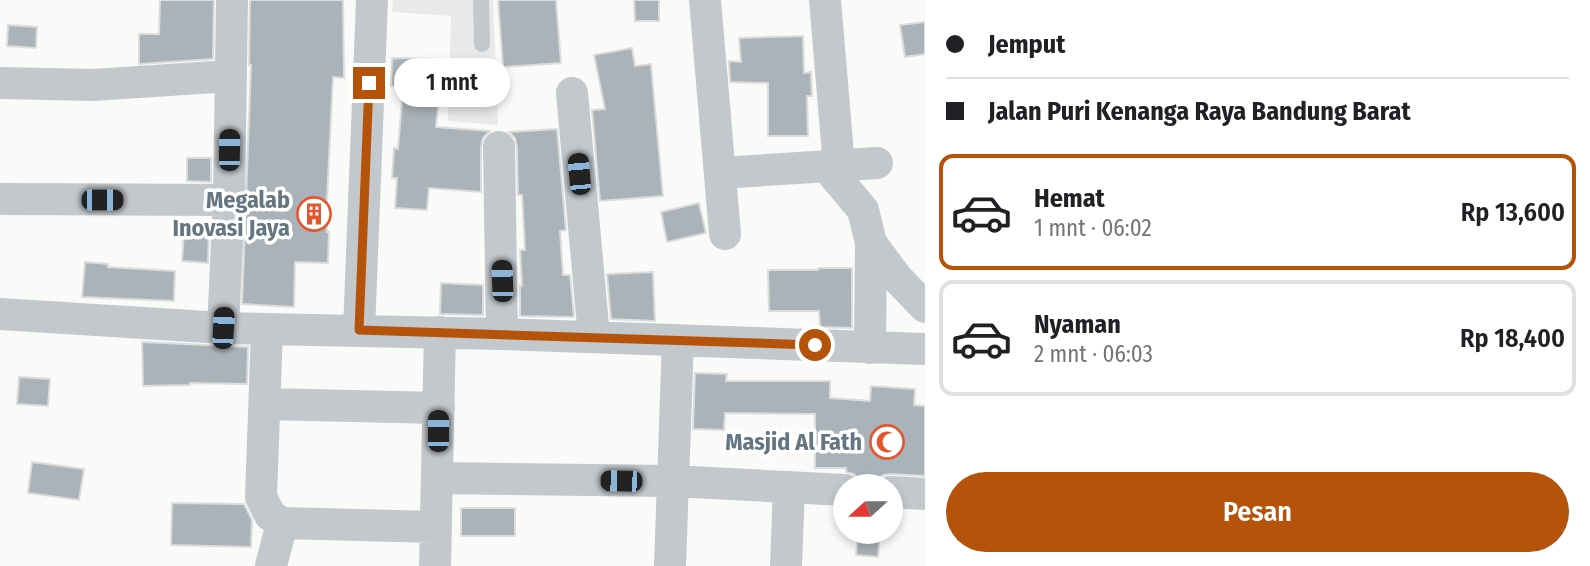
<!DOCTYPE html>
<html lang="id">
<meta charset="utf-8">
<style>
body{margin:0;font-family:"Fira Sans Condensed",sans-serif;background:#f2f2f2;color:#202124;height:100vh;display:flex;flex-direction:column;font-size:26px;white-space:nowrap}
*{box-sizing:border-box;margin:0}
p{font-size:23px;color:#757577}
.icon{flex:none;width:38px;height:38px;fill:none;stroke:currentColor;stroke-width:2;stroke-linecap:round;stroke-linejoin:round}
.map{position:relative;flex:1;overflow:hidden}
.side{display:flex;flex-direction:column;background:#fff;width:665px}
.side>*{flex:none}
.hud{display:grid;align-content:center;height:154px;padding:0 21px;background:#fff}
.needle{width:46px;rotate:249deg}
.fabs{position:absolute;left:833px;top:474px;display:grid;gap:14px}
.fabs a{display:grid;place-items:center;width:70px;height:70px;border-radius:50%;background:#fff;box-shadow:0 4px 10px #0003;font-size:35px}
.end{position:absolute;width:32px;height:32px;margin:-16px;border:9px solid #b45309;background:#fff;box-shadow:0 0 0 4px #fff}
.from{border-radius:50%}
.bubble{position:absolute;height:49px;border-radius:24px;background:#fff;box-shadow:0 4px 10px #0003;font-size:23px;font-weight:600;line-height:49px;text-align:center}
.car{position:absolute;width:21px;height:42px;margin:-21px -10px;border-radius:9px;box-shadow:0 0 5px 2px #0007;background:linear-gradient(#222 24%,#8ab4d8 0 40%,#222 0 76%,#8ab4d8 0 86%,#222 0)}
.hud b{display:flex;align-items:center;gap:24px;height:66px;font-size:26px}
.hud b+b{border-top:2px solid #e0e0e0}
.hud i{width:18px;height:18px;background:#202124}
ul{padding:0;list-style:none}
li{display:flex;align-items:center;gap:21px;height:116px;margin:0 14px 10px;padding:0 7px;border:4px solid #e0e0e0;border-radius:14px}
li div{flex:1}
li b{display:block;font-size:26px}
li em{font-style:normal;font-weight:600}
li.selected{border-color:#b45309}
li>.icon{width:63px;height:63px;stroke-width:1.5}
.primary-button{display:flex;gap:14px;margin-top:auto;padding:14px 21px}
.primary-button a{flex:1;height:80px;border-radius:42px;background:#b45309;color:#fff;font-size:28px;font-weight:600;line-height:80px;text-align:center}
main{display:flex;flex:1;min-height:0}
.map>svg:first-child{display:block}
.built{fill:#e8e9e9}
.building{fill:#aab3b9;stroke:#dcdcda;stroke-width:2}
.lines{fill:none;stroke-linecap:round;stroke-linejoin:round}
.service{stroke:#c3c8cc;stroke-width:16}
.minor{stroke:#c3c8cc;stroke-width:32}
.route{stroke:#b45309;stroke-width:9}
.labels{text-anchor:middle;stroke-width:7;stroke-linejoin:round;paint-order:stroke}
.poi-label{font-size:24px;font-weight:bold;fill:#657683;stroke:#fff;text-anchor:end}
</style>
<main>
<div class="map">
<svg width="925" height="566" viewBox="0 0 925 566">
<rect width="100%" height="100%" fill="#fafaf8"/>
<path class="built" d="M393,0H493L498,125L448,121L451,16L392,12Z"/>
<path class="building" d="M160,0H214L213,59L139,64V34H159Z
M250,0H343L344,78L333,77L327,200V232H329L328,263L295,262L294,307L242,304L251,65H249Z
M498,0H556L561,63L503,67Z
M634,0H659V21H635Z
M925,22V54L905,57L900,25Z
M8,25L37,27L36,48L7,46Z
M803,36L804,73L811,72L812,96H807L808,136H768V83L730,82L729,61L741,62L739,38Z
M632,48L635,66L651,64L663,196L600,201L592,110L605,109L594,55Z
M392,58L444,59L443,88H440L436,127L490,131L483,138L481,147V192L429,188L427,210L395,208L397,178H392L394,148L398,149L403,87L391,86Z
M557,129L566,230L560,231L563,275H570L574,317L520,316V286H522L520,250H525L522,195H518L517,147L515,138L509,132Z
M187,158H211V182L187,181Z
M699,203L706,233L667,242L661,212Z
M184,231L209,233L208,263L182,261Z
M85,262L108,264V267L175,271L174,301L82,297Z
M818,268H852V328L820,327L819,311H769L768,270H818Z
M653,272L655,321L611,319L607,274Z
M441,283L483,285V315L440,314Z
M142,342L248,347L247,384L190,383V385L143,386Z
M695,373L727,374L726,381H830V398L870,401L871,386L915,389L914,405L925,406V476L891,474L883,475L877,480L859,479L854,474L846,472V468H815V414L725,413L724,430L693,429Z
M19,377L50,379L48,406L17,404Z
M32,462L84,469L79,500L28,493Z
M172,503L244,504L252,520L251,547L171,545Z
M461,508H515V536H461Z
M858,532H880L878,557L856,555Z"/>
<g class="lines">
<path class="service" d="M481,0L482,44"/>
<path class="minor" d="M705,0L725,234
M825,0L839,166
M0,83L93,85L230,76
M572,93L594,337
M499,147L502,334
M827,167L863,210L871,243L870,348
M720,173L877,163
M0,199L229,200
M871,243L897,278L925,307
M0,314L223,328L502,334L925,349
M223,328L229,200L232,0
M267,329L261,497L270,515L282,523L435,527
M359,330L372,0
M265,404L439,408
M438,478L673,481L845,490
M891,492L925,494
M271,566L282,523
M435,566L440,332
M670,566L678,340
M786,566L789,487"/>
</g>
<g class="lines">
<path class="route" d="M369,83L359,330L815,345"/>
</g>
<defs>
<g id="building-ring" transform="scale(1.75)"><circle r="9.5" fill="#fff" stroke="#e4572e" stroke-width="1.5"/><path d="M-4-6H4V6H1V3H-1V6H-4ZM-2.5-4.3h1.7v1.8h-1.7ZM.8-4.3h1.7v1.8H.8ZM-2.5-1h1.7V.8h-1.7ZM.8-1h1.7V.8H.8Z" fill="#e4572e"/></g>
<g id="mosque-ring" transform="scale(1.75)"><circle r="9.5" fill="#fff" stroke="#e4572e" stroke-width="1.5"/><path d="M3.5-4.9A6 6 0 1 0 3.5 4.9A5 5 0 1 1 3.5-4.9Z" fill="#e4572e"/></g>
</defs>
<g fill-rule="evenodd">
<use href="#building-ring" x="314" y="214"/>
<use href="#mosque-ring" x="887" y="442"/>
</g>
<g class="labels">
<g class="poi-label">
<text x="290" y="208">Megalab<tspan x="290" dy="28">Inovasi Jaya</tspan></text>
<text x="862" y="450">Masjid Al Fath</text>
</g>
</g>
</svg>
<div class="fabs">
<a><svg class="needle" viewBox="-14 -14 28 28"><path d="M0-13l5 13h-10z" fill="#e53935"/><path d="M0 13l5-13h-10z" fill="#757577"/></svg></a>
</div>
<i class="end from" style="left:815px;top:345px"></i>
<i class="end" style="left:369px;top:83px"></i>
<div class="bubble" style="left:394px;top:58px;width:116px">1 mnt</div>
<i class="car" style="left:229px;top:150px;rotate:1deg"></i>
<i class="car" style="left:579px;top:174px;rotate:355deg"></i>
<i class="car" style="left:102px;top:200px;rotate:90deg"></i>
<i class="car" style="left:502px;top:281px;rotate:358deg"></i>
<i class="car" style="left:223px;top:328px;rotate:3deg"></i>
<i class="car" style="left:438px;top:431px;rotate:0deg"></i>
<i class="car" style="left:621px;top:481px;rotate:271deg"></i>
</div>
<section class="side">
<div class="hud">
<b><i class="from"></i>Jemput</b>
<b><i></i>Jalan Puri Kenanga Raya Bandung Barat</b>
</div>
<ul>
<li class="selected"><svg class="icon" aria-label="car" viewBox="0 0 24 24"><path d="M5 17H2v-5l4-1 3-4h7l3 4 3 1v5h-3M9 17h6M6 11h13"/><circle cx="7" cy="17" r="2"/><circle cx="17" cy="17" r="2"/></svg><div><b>Hemat</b><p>1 mnt · 06:02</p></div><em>Rp 13,600</em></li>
<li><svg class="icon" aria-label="car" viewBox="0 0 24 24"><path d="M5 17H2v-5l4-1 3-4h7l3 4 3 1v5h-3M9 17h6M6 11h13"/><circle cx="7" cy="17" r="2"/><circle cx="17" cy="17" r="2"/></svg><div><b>Nyaman</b><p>2 mnt · 06:03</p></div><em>Rp 18,400</em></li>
</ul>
<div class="primary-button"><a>Pesan</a></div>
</section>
</main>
